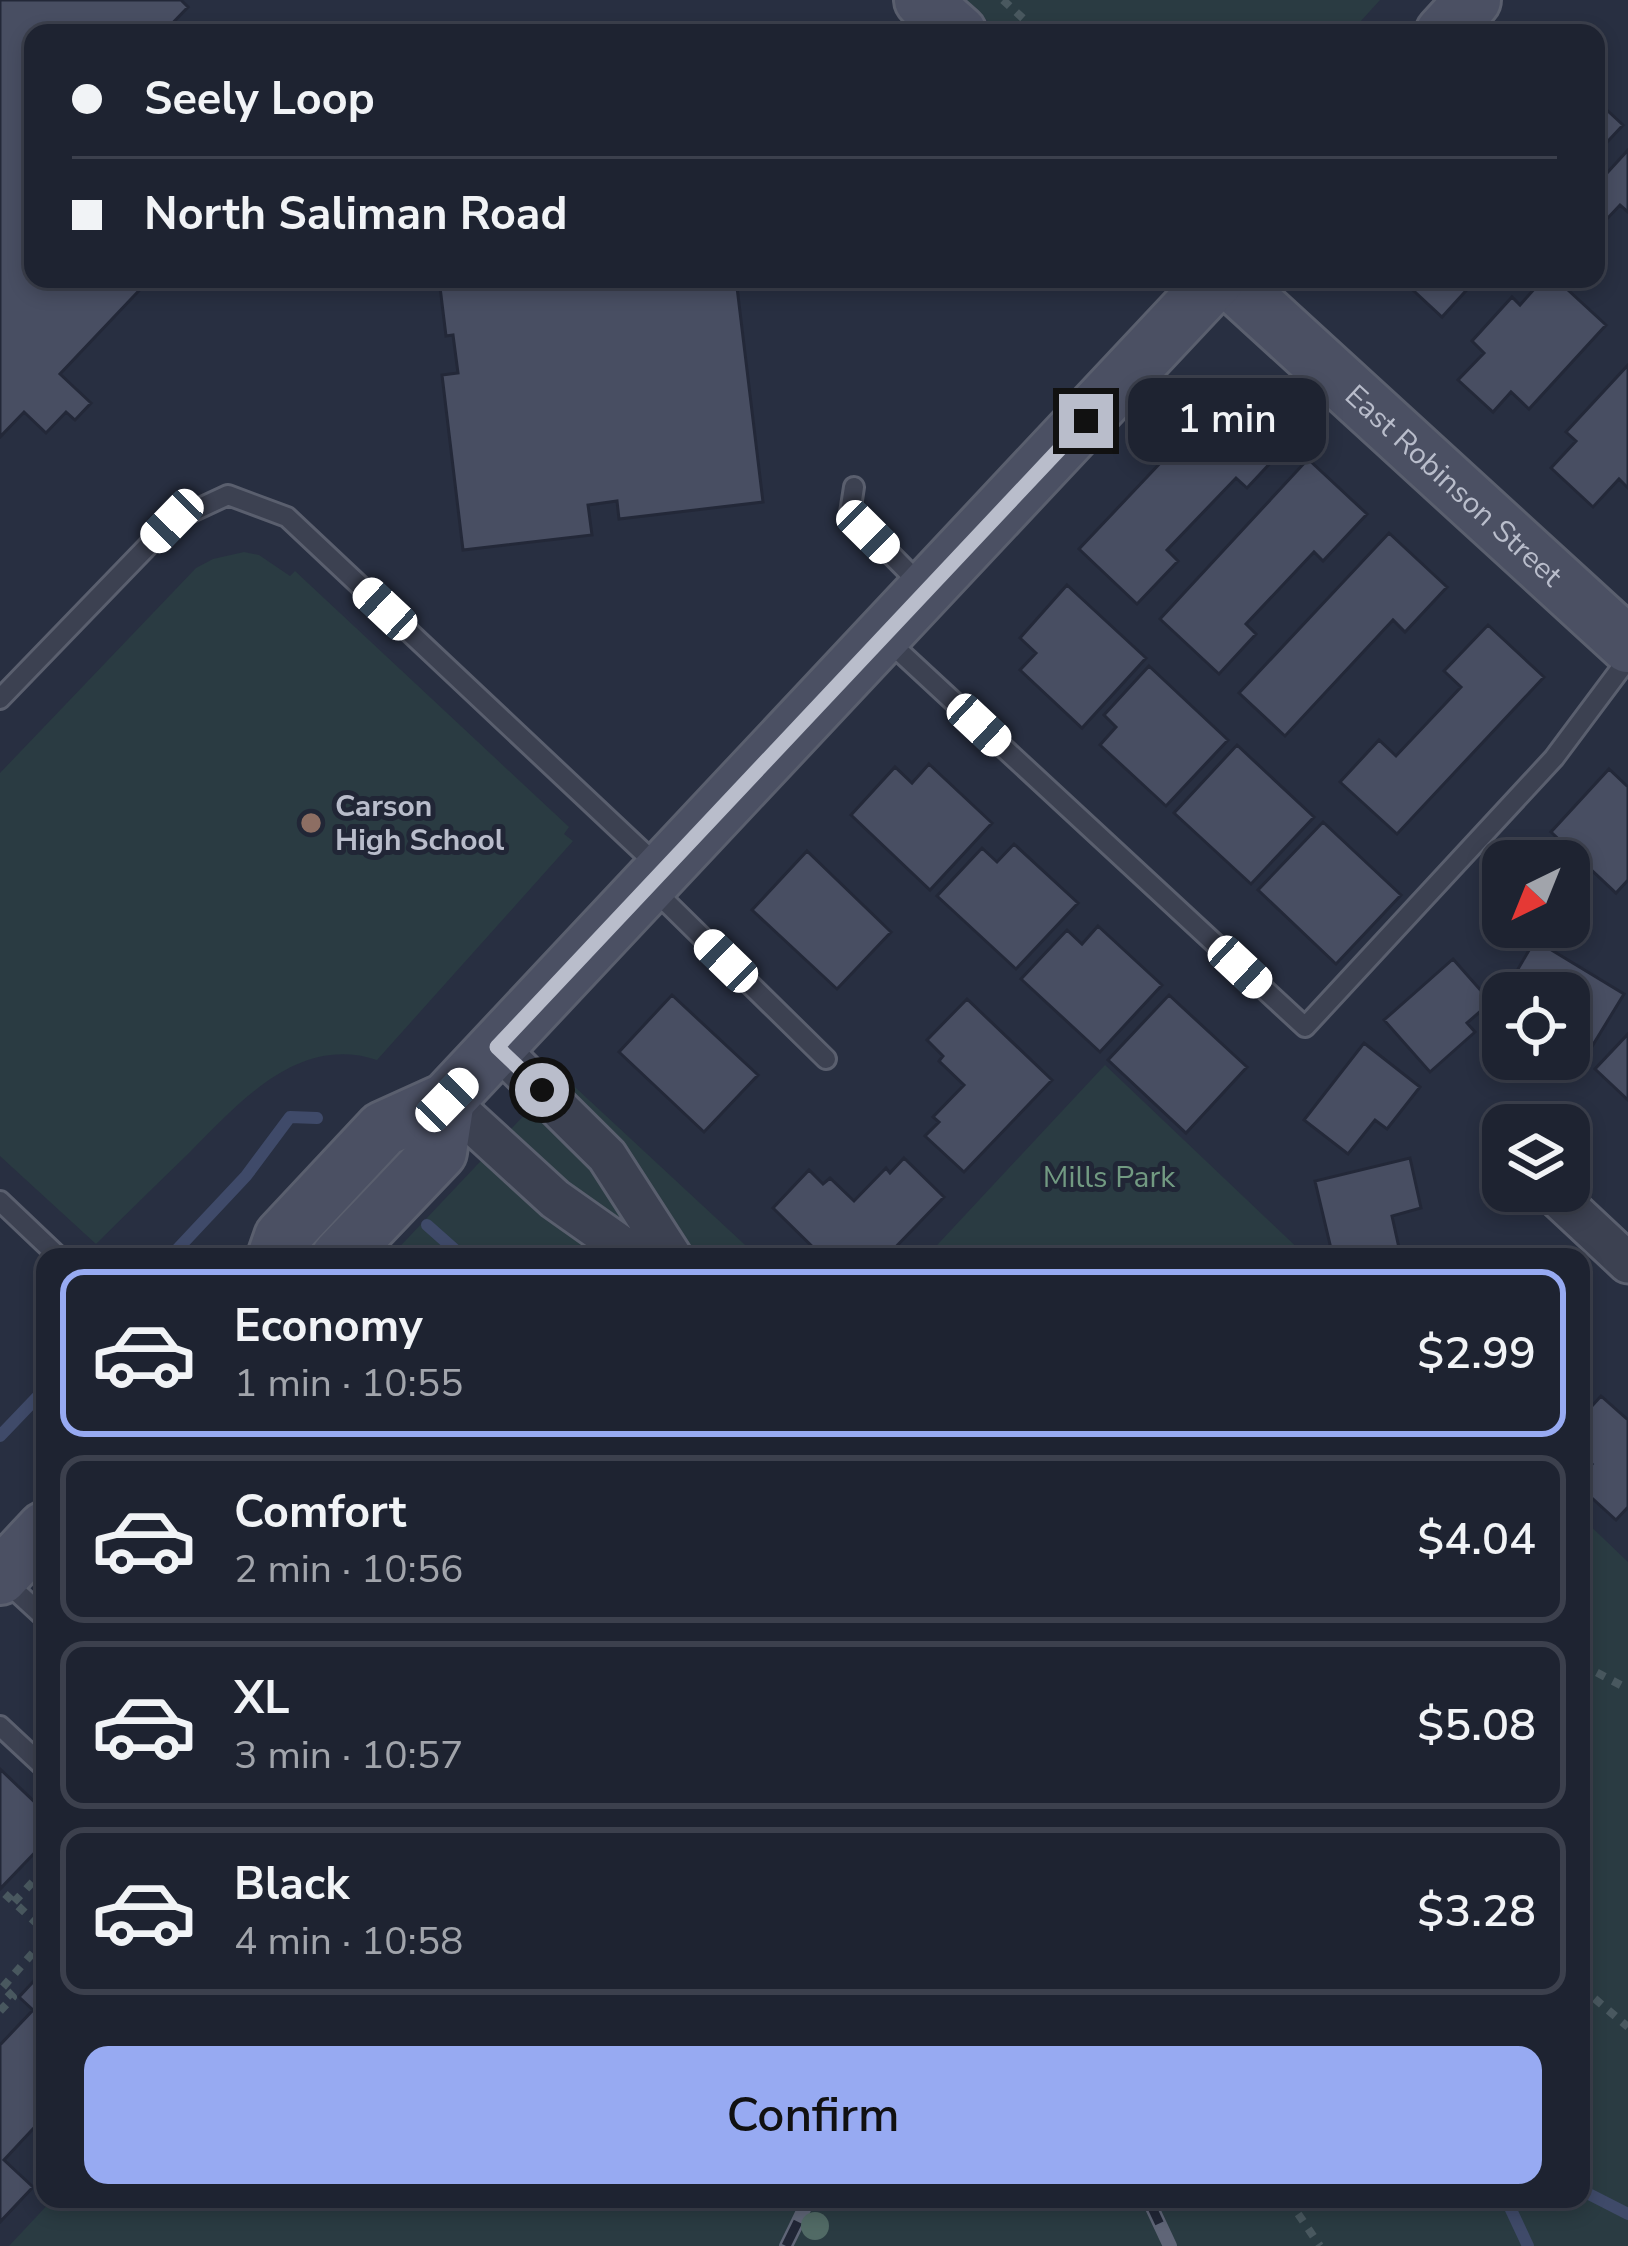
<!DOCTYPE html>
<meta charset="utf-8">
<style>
body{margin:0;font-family:"Nunito Sans",sans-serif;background:#2b2f3d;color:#f1f3f6;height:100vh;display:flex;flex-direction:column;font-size:45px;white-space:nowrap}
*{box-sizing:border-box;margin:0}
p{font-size:39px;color:#a1a4ab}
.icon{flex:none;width:66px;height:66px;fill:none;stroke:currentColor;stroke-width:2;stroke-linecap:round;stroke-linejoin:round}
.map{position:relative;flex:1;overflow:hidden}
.side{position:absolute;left:36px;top:1248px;width:1554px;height:960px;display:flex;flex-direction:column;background:#1e2331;border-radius:24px;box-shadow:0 6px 18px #0003,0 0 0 3px #3c404d}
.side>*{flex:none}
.top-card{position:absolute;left:24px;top:24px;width:1581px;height:264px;border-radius:24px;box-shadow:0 6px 18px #0003,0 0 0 3px #3c404d;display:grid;align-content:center;height:264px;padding:0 48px;background:#1e2331}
.needle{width:78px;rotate:223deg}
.buttons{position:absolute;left:1482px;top:840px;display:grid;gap:24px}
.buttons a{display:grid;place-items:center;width:108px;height:108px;border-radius:24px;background:#1e2331;box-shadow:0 6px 18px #0003,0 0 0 3px #3c404d;font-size:60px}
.end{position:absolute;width:54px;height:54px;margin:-27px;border:15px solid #b9bdcb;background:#111;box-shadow:0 0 0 6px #111}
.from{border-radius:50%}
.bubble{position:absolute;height:84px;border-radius:24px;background:#1e2331;box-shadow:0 6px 18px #0003,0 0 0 3px #3c404d;font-size:39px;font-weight:600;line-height:84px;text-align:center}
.car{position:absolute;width:36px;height:72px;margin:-36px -18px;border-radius:15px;box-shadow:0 0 9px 3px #0007;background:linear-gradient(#fff 24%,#345 0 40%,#fff 0 76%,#345 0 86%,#fff 0)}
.top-card b{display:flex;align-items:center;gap:42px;height:114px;font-size:45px}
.top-card b+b{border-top:3px solid #3c404d}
.top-card i{width:30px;height:30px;background:#f1f3f6}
ul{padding:21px 0 0;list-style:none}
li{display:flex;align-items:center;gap:36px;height:168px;margin:0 24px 18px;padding:0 24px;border:6px solid #3c404d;border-radius:24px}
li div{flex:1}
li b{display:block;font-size:45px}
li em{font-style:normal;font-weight:600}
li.selected{border-color:#97aaf2}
li>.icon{width:108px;height:108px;stroke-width:1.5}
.primary-button{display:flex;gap:24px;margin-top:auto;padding:24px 48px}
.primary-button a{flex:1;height:138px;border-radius:24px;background:#97aaf2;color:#111;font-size:48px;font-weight:600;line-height:138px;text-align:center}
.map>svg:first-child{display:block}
.green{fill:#2a3b42}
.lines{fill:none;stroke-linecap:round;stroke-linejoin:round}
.stream{stroke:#3f4a69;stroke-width:12}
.building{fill:#484e62;stroke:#232838;stroke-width:3}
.lane-casing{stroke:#5a5f6e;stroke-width:24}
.street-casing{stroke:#5a5f6e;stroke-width:45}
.secondary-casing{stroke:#5a5f6e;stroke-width:60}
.path{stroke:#49585f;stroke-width:8;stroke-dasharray:9 9;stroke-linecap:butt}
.lane{stroke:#3c4151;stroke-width:18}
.street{stroke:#3c4151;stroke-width:39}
.secondary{stroke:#4b5063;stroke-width:54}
.rail-casing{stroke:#5f6577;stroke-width:14}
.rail{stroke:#212636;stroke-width:9;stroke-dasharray:27;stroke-linecap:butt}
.tree{fill:#516a65}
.route{stroke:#b9bdcb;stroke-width:15}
.education-dot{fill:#8d6e63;stroke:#212636;stroke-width:4.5}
.labels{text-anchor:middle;stroke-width:10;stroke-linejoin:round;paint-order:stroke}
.street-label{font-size:30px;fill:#b9bdcb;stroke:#212636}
.poi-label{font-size:30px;font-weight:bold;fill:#b9bdcb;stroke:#212636;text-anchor:start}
.park-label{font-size:30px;fill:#729a82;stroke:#212636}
</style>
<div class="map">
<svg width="1628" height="2246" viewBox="0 0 1628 2246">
<rect width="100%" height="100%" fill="#282f41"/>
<path class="green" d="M964,0H1380L1350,33H1001Z
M244,552L259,555L290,576L295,571L569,827L564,834L573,841L377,1060C298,1034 239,1103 189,1153C158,1183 127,1213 96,1244L0,1156V773L196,568L213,559Z
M1105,1065L1307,1257H926Z
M562,1075L758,1257H390Z
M1581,1517L1628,1562V2246H9L53,2199H1581Z"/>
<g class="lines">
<path class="stream" d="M427,1225L463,1257
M170,1257L246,1176L290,1117L317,1118
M0,1436L45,1389
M1581,2190L1628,2214
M1506,2199L1528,2246"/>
</g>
<path class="building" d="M0,0H181L188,7L163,33H33V279H150L60,374L91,403L75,420L66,412L46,433L24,412L0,437Z
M1596,100L1623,125L1596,154Z
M1628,150V212L1620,205L1606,220L1596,211V201L1605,192L1597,184Z
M439,279H736L763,502L619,519L617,501L588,505L592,535L463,550L442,375L458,373L453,335L446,336Z
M1401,279H1469L1473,283L1442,317Z
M1543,279H1556L1606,325L1529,409L1511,392L1493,412L1458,380L1484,353L1472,341L1512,297L1520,305Z
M1628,365V488L1619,479L1593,507L1551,468L1576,441L1566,432Z
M1232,387L1290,442L1247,488L1236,478L1167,550L1178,561L1137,604L1079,549Z
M1308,459L1367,514L1323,561L1314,552L1246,624L1256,634L1219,674L1160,619Z
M1389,533L1447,587L1405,632L1393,620L1285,736L1239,693Z
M1067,585L1146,658L1082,728L1020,670L1036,653L1020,638Z
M1488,625L1544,677L1397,834L1340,782L1379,740L1396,756L1461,687L1444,671Z
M1149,666L1228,740L1166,806L1100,745L1116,727L1104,715Z
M1237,745L1314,817L1251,884L1174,813Z
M929,764L992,823L930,890L851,815L895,767L912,783Z
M1609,769L1628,787V880L1616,893L1551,832Z
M1323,822L1401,895L1336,964L1258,890Z
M1014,844L1078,903L1016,969L937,896L982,848L997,862Z
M807,851L891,932L837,989L752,910Z
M1098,926L1162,985L1100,1052L1021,979L1067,930L1082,944Z
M1535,940L1624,994L1577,1071L1558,1059H1569V993H1504Z
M1453,959L1491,1002L1467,1023L1475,1032L1430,1072L1384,1020Z
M672,995L758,1075L704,1132L619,1052Z
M1169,995L1247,1067L1186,1133L1108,1060Z
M967,999L1052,1080L964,1172L925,1136L939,1122L933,1117L964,1085L939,1061L943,1056L927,1040Z
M1628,1034V1100L1595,1069Z
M1364,1043L1420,1087L1387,1129L1375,1120L1348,1154L1304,1120Z
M904,1158L944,1197L886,1257H823L773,1208L809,1170L823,1184L830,1178L854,1201L886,1168L890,1173Z
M1410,1158L1421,1208L1392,1216L1401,1257H1333L1315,1181Z
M1601,1396L1628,1420V1507L1616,1520L1581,1488V1476L1592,1464L1581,1454V1418Z
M0,1769L45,1812V1842L0,1889Z
M45,1969V2116L4,2160L33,2187L0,2222V2045L33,2010L19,1997Z"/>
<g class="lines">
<g class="lane-casing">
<path id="lane" d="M854,487L850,513L921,585
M885,638L1305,1027L1554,758L1628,659
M0,699L172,521L228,495L287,517L660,868
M653,889L826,1059
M0,1201L59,1257
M5,1581L45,1618
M0,1726L45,1768"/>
</g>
<g class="street-casing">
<path id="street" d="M497,1047L607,1156L672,1257
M447,1100L555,1199L637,1257
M1551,1191L1628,1263"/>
</g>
<g class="secondary-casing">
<g id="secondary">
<path d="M922,0L959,33"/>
<path d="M1443,33L1473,0"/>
<path id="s1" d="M1228,279L1628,645"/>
<path d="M275,1257L282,1237L383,1129L447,1100L1217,279"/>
<path d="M339,1257L439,1152L447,1100"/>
<path d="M0,1577L45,1529"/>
</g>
</g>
<path class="path" d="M1003,0L1039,33
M1581,1664L1628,1689
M5,1894L45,1931
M14,1902L45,1869
M3,1987L45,1939
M1581,1987L1628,2027
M0,2011L13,1997L2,1986
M1288,2199L1320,2246"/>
<use href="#lane" class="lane"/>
<use href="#street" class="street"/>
<use href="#secondary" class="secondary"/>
<g class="rail-casing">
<path id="rail" d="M1148,2199L1170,2246
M786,2246L809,2199"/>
</g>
<use href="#rail" class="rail"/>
</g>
<circle class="tree" cx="815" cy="2226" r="14"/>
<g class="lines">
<path class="route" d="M542,1090L497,1047L1086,421"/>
</g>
<circle class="education-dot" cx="311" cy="823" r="12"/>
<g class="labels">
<g class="street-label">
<text dy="10" stroke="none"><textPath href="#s1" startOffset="306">East Robinson Street</textPath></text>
</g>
<g class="poi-label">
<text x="335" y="816">Carson<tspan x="335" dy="34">High School</tspan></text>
</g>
<g class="park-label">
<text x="1109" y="1187">Mills Park</text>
</g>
</g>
</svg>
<div class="buttons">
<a><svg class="needle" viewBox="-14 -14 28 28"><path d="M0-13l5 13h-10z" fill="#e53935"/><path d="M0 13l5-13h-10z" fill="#a1a4ab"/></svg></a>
<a><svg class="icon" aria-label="locate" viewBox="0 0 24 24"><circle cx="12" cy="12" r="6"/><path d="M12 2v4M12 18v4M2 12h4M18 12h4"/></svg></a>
<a><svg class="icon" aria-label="layers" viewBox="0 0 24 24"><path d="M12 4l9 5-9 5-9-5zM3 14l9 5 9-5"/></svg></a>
</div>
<i class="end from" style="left:542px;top:1090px"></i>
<i class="end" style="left:1086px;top:421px"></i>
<div class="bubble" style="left:1128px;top:378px;width:198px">1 min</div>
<i class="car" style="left:172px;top:521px;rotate:224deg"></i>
<i class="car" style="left:868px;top:532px;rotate:135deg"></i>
<i class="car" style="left:385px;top:609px;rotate:313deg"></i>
<i class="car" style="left:979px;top:725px;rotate:133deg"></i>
<i class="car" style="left:726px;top:961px;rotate:314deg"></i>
<i class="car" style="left:1240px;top:967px;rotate:133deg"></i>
<i class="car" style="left:447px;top:1100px;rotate:44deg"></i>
<div class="top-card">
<b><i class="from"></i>Seely Loop</b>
<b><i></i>North Saliman Road</b>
</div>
<section class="side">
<ul>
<li class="selected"><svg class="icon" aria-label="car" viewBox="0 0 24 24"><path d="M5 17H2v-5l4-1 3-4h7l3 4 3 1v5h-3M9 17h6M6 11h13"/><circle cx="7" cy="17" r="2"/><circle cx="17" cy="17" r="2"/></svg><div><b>Economy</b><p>1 min · 10:55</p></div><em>$2.99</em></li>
<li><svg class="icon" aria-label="car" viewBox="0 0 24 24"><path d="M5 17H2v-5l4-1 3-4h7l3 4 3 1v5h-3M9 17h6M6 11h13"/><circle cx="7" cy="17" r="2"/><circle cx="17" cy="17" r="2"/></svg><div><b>Comfort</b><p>2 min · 10:56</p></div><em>$4.04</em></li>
<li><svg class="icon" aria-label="car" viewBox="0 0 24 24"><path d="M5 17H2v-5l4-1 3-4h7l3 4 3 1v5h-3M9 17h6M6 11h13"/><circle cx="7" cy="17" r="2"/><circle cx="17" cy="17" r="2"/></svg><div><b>XL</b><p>3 min · 10:57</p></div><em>$5.08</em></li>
<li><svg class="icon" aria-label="car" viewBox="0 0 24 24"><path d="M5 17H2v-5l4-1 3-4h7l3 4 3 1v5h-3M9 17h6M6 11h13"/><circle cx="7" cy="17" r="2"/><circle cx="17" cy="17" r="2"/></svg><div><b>Black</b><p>4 min · 10:58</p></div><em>$3.28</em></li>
</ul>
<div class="primary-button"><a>Confirm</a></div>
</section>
</div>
